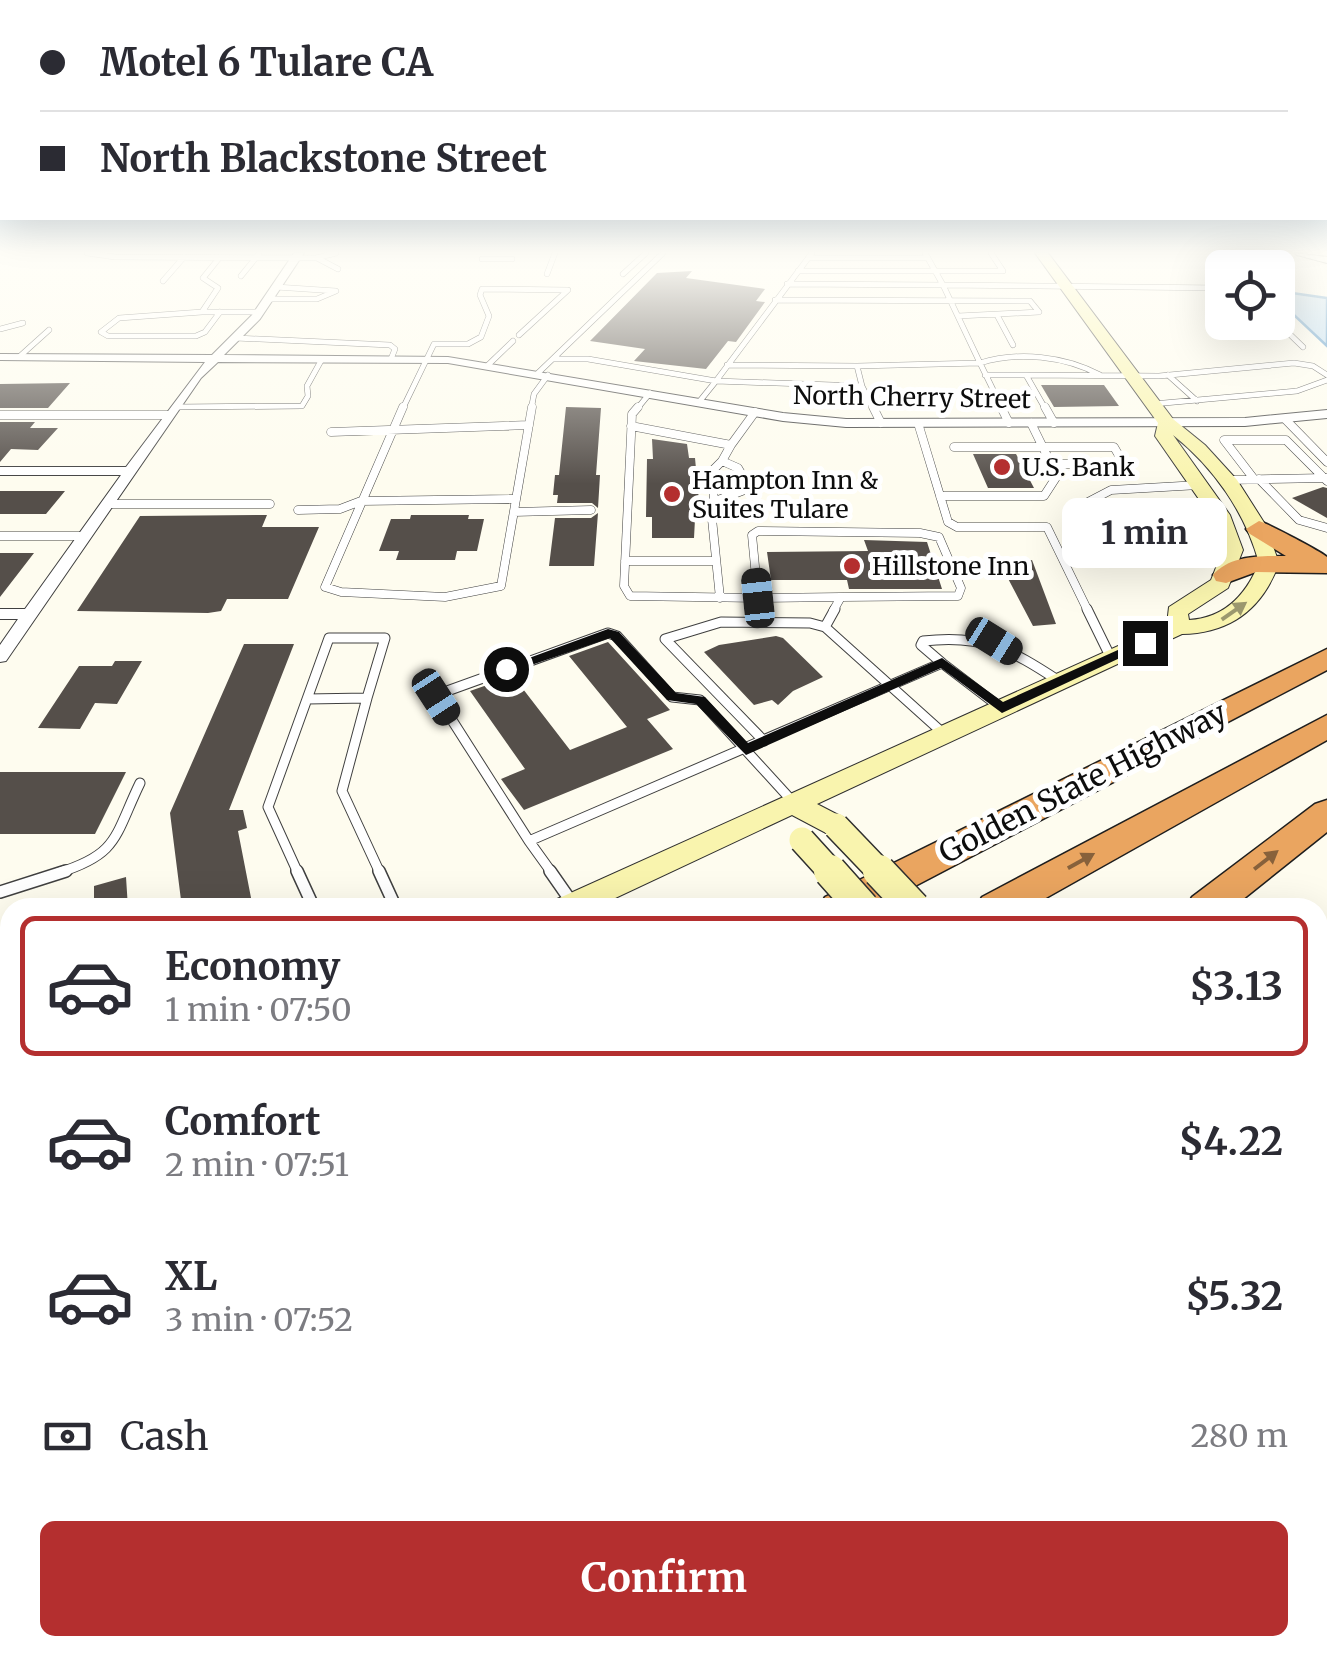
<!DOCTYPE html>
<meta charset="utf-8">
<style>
body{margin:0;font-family:Merriweather,serif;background:#f2f2f3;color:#2b2b33;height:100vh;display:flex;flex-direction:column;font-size:38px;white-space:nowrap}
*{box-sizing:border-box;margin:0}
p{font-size:32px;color:#7c7c81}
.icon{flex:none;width:55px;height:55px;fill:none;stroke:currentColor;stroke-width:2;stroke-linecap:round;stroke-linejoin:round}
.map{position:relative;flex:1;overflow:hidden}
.side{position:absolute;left:0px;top:898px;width:1328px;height:758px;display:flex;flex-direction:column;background:#fff;border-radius:30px 30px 0 0;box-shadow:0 10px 40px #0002}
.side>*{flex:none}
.top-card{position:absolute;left:0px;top:0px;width:1328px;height:220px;box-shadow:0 10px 40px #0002;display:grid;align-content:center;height:220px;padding:0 40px;background:#fff}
.buttons{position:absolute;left:1205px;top:250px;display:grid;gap:20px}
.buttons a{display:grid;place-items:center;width:90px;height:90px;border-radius:15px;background:#fff;box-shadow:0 10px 40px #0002;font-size:50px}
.end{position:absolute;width:45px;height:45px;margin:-22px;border:12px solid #0d0d0d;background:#fff;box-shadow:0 0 0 5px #fff}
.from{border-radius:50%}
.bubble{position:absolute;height:70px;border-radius:15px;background:#fff;box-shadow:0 10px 40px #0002;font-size:32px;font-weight:700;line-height:70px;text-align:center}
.car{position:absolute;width:30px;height:60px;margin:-30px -15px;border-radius:12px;box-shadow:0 0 8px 2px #0007;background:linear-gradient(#222 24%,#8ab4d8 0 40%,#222 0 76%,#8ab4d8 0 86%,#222 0)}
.top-card b{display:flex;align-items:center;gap:35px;height:95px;font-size:38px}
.top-card b+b{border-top:2px solid #e1e1e2}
.top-card i{width:25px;height:25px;background:#2b2b33}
ul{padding:18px 0 0;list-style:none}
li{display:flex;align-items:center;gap:30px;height:140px;margin:0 20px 15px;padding:0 20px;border:5px solid transparent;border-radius:15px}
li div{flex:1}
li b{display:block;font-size:38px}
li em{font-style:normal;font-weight:700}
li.on{border-color:#b42f2f}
li>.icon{width:90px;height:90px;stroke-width:1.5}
.pay{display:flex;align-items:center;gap:25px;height:110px;padding:0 40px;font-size:38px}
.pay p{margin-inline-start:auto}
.action{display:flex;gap:20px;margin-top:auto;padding:20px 40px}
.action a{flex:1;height:115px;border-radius:15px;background:#b42f2f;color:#fff;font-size:40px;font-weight:700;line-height:115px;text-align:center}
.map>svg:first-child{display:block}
.water{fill:#b7d9f2;stroke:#438bc4;stroke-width:2.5}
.building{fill:#554f4a}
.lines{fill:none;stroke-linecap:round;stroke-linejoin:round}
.lane-far4-casing{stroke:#404040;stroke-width:6}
.lane-far3-casing{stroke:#404040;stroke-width:9}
.lane-far2-casing{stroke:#404040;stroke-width:11}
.lane-far1-casing{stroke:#404040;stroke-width:14}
.lane-casing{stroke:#404040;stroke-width:18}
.street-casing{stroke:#404040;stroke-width:2}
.secondary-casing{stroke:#2f2f2f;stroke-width:2}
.highway-casing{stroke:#1e1e1e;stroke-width:3}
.lane-far4{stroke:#fff;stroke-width:5}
.lane-far3{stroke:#fff;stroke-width:8}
.lane-far2{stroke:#fff;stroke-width:9}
.lane-far1{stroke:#fff;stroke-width:11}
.lane{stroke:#fff;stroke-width:15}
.street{fill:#fff;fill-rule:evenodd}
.secondary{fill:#f9f4ae;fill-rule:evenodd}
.highway{fill:#eaa560;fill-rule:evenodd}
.secondary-bridge-far1-casing{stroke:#2f2f2f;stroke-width:28;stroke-linecap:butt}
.secondary-bridge-casing{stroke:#2f2f2f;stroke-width:35;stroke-linecap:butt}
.secondary-bridge-far1{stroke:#f9f4ae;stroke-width:25}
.secondary-bridge{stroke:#f9f4ae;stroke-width:32}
.oneway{fill:#9b986e}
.oneway2{fill:#87613b}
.route{fill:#0d0d0d}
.poi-dot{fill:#b42f2f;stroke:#fff;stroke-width:4}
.labels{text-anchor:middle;stroke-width:10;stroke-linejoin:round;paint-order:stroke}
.far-street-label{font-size:25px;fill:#0d0d0d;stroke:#fff}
.far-poi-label{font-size:25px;fill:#0d0d0d;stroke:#fff;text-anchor:start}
.street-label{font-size:30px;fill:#0d0d0d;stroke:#fff}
</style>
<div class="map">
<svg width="1327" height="1653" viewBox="0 0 1327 1653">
<rect width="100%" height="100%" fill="#fefcef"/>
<path class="water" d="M1278,291L1327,298V346L1278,300Z"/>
<path class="building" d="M692,271L686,278L765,289L756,301L765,302L736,342L728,341L706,369L634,361L645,349L590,341L657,273Z
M70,383L48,408H0V384Z
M1041,385H1104L1119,406L1054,407Z
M566,407L601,408L596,475H600L598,508L592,503H557L558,495H553L555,475H559Z
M0,422H35L30,428H58L38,450L11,449L0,462Z
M652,439L687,444L689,458H695L699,501L696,500L694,538H652V517H646L647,459H653Z
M973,454H1016L1034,488H988Z
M1323,487L1327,488V518L1292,498Z
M0,491H65L46,514H0Z
M598,513L594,566H549L555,518H591Z
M267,515L262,527H319L288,599H227L221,611L208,613L77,611L140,516Z
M411,515H469L468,519H484L477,551H457L455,560H396L399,551H379L391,519H410Z
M864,540L927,542L942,589H849L847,580H771L767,552L868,551Z
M0,553H34L0,597Z
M1032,560L1056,624L1033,626L1003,569Z
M776,636L783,638L823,677L793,691L778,705L772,700L754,705L704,652L719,645Z
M608,642L670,710L647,719L673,749L524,810L501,779L525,769L470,691L513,676L570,750L627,727L569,656Z
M244,644H294L229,810H243L247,828L238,831L253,908H182L170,813Z
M115,661H142L117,704L95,703L80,729L38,728L79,666H112Z
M0,772H126L95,834H0Z
M126,877L128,908H94V886Z"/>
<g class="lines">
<g class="lane-far4-casing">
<path id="lane-far4" d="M87,253L115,257L316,258L336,253
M812,253L716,381L862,386L857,366L980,363L1003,410
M925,253L943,285L1222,288
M220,257L203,278L218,288L202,312H260
M317,258L338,269
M808,258H928
M482,259H512
M1214,262L1222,271
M798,271H1003L991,253
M547,274L555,253
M623,274L646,253
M241,276L259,254
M163,281L184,257
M787,284L943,285L980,363C1018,351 1065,356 1100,375
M268,299H317L336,291L276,287
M775,300L1030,301L1039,312L958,316
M202,312L119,318L101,332L108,336H196L205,332L220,312
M997,315L1013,345
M1277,322L1303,347
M0,329L23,323
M236,338L390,345L395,349L391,359
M19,357L49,330
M553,359H588L716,381L699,402
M488,365L513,341
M727,365L857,366
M538,373L663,253
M985,375H1026L1046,410
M1026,375L1159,376L1294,363L1313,366L1327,375
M1168,375L1197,401
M862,386L874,410
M1153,404L1297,391L1327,380
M175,407L302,406L308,396L307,386L322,359
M402,410L434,344H468L481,337L489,316L480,295L482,289L568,290L519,335
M531,410L534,394L548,375
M636,410L650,393"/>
</g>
<g class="lane-far3-casing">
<path id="lane-far3" d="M403,407L325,587L341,592L445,597L501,586L532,407
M638,407L632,414L624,586L630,596L758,598L752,535L758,531L920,533L939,537L961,588L958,596L841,597L833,611
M873,407L881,423
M1001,407L1009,423
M1045,407L1054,423
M0,415H169
M1285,419L1327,462
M918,423L948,522L957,527H1047L1088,611
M631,426L731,445L755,412
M331,432L529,425
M954,447H1114L1124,464H1051
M1254,479L1224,440H1286L1327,481
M1259,479L1299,520L1327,528
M1224,480L1326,478
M1199,485L1111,490L1088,502L1097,520L1111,526L1142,530L1223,525
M940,496H1044L1057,476L1031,423
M714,502L712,471L722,461
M106,504H270
M298,510L340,509L361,501L516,499
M514,512L591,510
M0,536H84
M625,561H716
M720,598L711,509L718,500L742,491L745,480L738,468L722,461L731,445
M758,598L841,597"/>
</g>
<g class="lane-far2-casing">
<path id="lane-far2" d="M1087,609L1111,658
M825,627L835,609
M942,663L921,645L923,641C983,634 1010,649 1059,681
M307,699L329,638H385L367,698
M764,741L665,639L721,622L810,623L825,627L944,734
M529,841L436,695L608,633L617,636L672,697L700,700L794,803
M58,873C119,854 114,837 140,783
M298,873L268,807L307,699L367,698L342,791L380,873
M552,873L529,841L942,663L1001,708"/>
</g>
<g class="lane-far1-casing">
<path id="lane-far1" d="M297,871L314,908
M379,871L396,908
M550,871L573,904
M0,892L66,871
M0,1064L10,1060"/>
</g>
<g class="lane-casing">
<path id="lane" d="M888,1645L892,1653"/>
</g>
<g class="street-casing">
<path id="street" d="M294,253H304L260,319L224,355L448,357L783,413L846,419L1245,418L1327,410V418L1245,426L846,427L783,421L448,363L218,362L201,378L6,661L0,662V645L18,619H0V609H25L121,475H0V467H126L205,362L0,360V354L212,355L252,315Z
M1295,253L1327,257V263L1297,255Z"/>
</g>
<g class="secondary-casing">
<path id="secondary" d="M1035,253H1048L1173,419L1205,445L1237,480L1265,524L1279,563C1263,608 1231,633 1182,634L817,804L846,819L850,826L846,833H826L792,815L594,908H550L555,900L1167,624L1169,607L1211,580L1223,550L1210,515L1155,436L1158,423ZM1173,435C1214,468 1245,512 1259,563C1246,595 1225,618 1189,620L1188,614L1228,588L1243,550L1230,515Z
M10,1136V1170L0,1174V1140Z
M1318,1313L1327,1317V1408L1318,1404Z
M1318,1405L1327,1408V1458L1318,1454Z"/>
</g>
<g class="highway-casing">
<path id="highway" d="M1259,521C1267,523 1322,552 1327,557V573L1256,572L1226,583L1216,581L1213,575C1230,555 1261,556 1286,556L1250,534L1246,529Z
M1327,649V670L873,908H819L825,897Z
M1327,715V740L1028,908H976L982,897Z
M1327,800V832L1232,908H1186L1192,897L1315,804Z
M10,1302V1354L0,1359V1307Z
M10,1417V1472L0,1476V1421Z"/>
</g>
<use href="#lane-far4" class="lane-far4"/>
<use href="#lane-far3" class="lane-far3"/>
<use href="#lane-far2" class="lane-far2"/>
<use href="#lane-far1" class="lane-far1"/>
<use href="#lane" class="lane"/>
<use href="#street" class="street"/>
<use href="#secondary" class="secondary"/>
<use href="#highway" class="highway"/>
<g class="secondary-bridge-far1-casing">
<path id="secondary-bridge-far1" d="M836,826L881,873
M802,840L832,873"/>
</g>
<g class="secondary-bridge-casing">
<path id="secondary-bridge" d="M830,871L863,908
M879,871L914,908"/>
</g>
<use href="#secondary-bridge-far1" class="secondary-bridge-far1"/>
<use href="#secondary-bridge" class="secondary-bridge"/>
</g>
<defs><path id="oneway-solid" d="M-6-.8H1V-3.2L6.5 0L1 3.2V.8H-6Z" transform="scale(2.5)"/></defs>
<use class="oneway" href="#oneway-solid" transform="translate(1234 611) rotate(-35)"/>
<g class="oneway2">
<use href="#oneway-solid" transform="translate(1266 860) rotate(-38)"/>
<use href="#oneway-solid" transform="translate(1081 861) rotate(-29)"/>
</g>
<linearGradient id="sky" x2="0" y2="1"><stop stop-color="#94c3ec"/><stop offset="0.52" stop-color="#fffef8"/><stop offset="1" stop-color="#fffef8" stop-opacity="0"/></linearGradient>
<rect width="1327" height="484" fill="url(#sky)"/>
<path class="route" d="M608,629L619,632L676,693L705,697L748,743L942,658L1003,702L1140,640L1152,643L1002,713L941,668L746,755L696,704L667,700L610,638L511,672L499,669Z"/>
<g class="poi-dot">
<circle cx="1002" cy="467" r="10"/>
<circle cx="672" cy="494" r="10"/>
<circle cx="852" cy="566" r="10"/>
</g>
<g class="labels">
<g class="far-street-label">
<text transform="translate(912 397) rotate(1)" y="9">North Cherry Street</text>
</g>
<g class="far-poi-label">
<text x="1022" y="476">U.S. Bank</text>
<text x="692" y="489">Hampton Inn &amp;<tspan x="692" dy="29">Suites Tulare</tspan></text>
<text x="872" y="575">Hillstone Inn</text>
</g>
<g class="street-label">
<text transform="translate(1083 783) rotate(-27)" y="10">Golden State Highway</text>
</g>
</g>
</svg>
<div class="buttons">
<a><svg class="icon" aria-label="locate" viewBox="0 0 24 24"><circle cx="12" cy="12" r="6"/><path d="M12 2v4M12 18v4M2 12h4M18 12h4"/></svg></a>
</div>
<i class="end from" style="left:506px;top:669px"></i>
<i class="end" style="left:1145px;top:643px"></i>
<div class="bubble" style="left:1062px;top:498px;width:165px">1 min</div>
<i class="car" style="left:758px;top:598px;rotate:354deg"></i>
<i class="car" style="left:994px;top:641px;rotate:122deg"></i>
<i class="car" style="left:436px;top:697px;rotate:147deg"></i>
<div class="top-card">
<b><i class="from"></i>Motel 6 Tulare CA</b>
<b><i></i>North Blackstone Street</b>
</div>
<section class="side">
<ul>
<li class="on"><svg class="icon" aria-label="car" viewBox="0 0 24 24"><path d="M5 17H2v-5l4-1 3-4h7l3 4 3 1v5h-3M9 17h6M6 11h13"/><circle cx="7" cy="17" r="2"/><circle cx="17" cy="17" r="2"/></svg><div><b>Economy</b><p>1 min · 07:50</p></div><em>$3.13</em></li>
<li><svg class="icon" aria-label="car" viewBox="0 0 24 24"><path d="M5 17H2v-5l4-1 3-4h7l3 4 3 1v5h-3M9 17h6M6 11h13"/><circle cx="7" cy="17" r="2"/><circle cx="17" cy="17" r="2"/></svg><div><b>Comfort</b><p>2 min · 07:51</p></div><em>$4.22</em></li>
<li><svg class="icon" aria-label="car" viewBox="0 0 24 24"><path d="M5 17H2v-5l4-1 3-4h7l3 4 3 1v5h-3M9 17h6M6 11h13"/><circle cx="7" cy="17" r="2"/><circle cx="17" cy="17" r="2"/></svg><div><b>XL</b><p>3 min · 07:52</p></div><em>$5.32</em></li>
</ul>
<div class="pay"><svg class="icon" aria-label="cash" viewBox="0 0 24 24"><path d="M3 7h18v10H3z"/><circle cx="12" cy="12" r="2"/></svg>Cash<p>280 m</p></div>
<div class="action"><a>Confirm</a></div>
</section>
</div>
